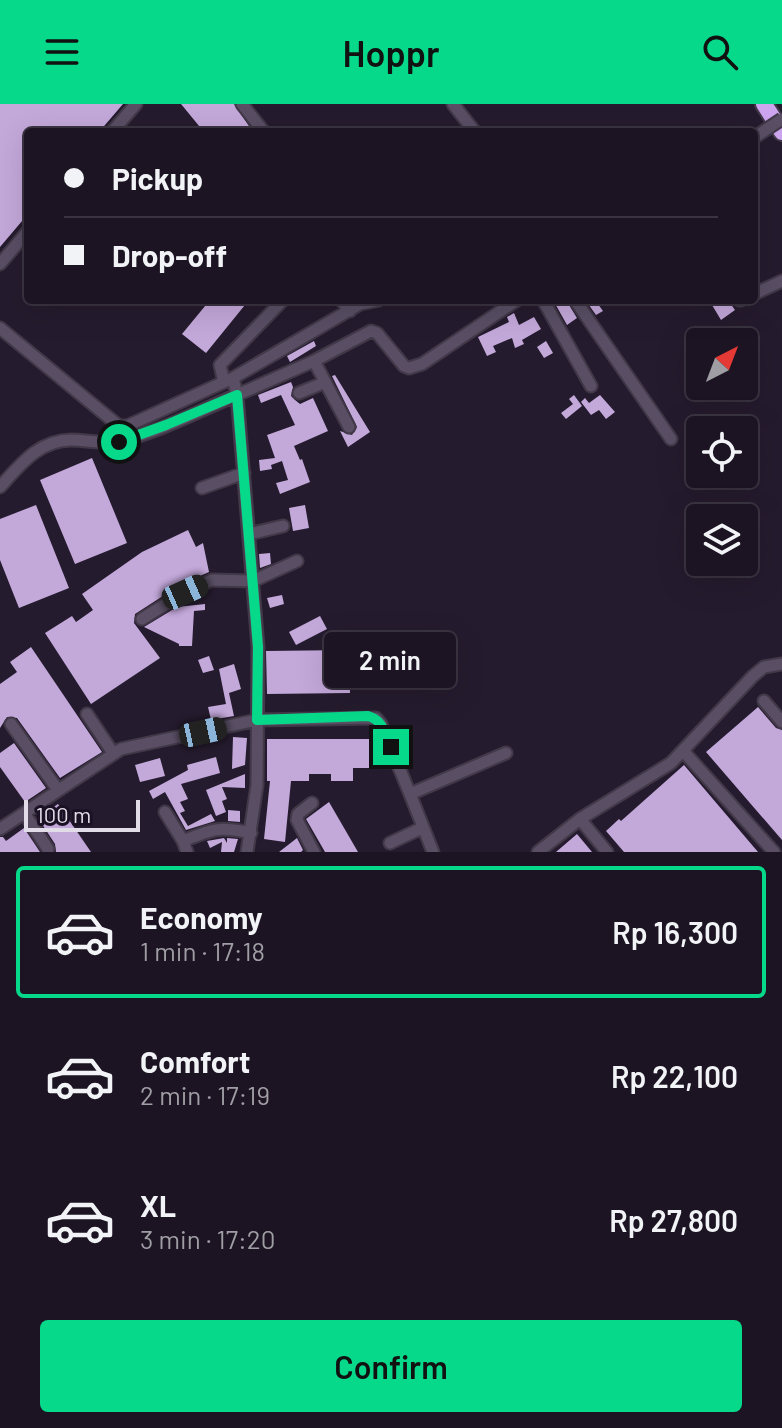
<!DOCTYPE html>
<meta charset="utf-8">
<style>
body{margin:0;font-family:Barlow,sans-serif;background:#251d2a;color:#f1f3f6;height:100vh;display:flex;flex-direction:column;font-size:30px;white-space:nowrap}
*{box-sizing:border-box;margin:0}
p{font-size:26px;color:#a09ea5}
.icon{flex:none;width:44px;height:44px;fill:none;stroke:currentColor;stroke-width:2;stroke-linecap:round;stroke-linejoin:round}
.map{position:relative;height:748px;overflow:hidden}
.side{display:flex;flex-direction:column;background:#1c1422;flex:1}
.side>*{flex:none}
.top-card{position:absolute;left:24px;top:24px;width:734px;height:176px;border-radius:8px;box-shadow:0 8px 32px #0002,0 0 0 2px #3a3340;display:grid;align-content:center;height:176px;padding:0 40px;background:#1c1422}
.needle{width:52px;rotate:42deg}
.controls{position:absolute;left:686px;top:224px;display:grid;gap:16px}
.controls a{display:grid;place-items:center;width:72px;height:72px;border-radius:8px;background:#1c1422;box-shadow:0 8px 32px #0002,0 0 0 2px #3a3340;font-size:40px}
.scale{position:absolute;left:24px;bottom:20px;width:116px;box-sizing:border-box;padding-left:8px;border:4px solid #e2dbe8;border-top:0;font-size:22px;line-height:28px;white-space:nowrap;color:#e2dbe8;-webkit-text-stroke:6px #1b1124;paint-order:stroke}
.end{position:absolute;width:36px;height:36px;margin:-18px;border:10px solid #07d98b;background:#111;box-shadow:0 0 0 4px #111}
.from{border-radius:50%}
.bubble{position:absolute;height:56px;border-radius:8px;background:#1c1422;box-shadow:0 8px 32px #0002,0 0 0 2px #3a3340;font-size:26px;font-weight:600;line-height:56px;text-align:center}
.car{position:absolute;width:24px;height:48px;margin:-24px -12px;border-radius:10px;box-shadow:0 0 6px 2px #0007;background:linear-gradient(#222 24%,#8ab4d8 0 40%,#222 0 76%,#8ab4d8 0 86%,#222 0)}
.top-card b{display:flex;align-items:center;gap:28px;height:76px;font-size:30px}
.top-card b+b{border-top:2px solid #3a3340}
.top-card i{width:20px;height:20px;background:#f1f3f6}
ul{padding:14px 0 0;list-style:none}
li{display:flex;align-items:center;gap:24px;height:132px;margin:0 16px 12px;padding:0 24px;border:4px solid transparent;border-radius:8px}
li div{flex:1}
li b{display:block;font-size:30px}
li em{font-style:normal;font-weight:600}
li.selected{border-color:#07d98b}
li>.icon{width:72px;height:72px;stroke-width:1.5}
.cta{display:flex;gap:16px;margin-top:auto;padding:16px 40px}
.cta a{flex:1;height:92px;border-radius:8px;background:#07d98b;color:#111;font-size:32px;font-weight:600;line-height:92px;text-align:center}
header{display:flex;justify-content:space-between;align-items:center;height:104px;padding:0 40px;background:#07d98b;color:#111;font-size:36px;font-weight:600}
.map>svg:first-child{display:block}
.building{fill:#c3a8da}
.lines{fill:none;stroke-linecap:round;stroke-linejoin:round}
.minor-casing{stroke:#413848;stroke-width:15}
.highway-casing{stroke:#413848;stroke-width:20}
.minor{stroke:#594e64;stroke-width:11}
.highway{stroke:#cda5ef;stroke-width:16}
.minor-bridge-casing{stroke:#413848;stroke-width:15;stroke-linecap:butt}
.minor-bridge{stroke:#594e64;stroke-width:11}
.route{stroke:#07d98b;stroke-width:10}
</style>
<header><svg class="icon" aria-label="menu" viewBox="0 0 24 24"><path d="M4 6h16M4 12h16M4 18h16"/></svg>Hoppr<svg class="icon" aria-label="search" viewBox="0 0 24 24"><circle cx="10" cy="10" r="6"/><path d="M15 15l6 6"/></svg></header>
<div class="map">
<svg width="782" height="748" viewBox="0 0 782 748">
<rect width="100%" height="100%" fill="#251b2e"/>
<path class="building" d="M0,0H123L99,28H28V110L0,143Z
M181,0H234L253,28H204Z
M210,196H249L206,249L182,230Z
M553,196L558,201L566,196L577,214L567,221Z
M588,196H595L603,207L596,211L586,197Z
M709,196H728L735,206L721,216Z
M514,209L519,221L534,213L541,225L522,236L524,240L515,244L512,234L493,242L496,248L487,252L478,233L509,218L507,213Z
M314,237L316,242L290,258L287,252Z
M546,237L553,249L544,254L537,243Z
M335,271L370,328L348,343L340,327L352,331L357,323L332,272Z
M291,278L293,283L291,292L295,296L300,300L313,294L328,327L294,342L300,356L302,355L310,378L280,390L276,379L288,376L282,357L271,361L272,365L260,367L259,356L275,354L267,331L295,321L281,291L261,299L258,291Z
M574,291L582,302L566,315L561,309L573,300L569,295Z
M600,291L615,308L606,315L599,306L591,311L581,298L585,294L589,299Z
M92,354L127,439L75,460L40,376Z
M36,401L69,484L19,504L0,456V415Z
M305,401L309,424L293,427L289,404Z
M188,426L196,443L203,439L209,468L180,481L135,510L134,519L160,554L91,600L45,529L72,512L76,518L93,506L82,490L142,448Z
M270,449L271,460L260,464L259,450Z
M282,491L284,500L270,504L267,494Z
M205,500V506L194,507L192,542H179V540L144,523L177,503Z
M320,512L327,525L296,541L289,528Z
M31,543L102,648L60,674L17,614L7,613L0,624V580L17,568L10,558Z
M349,546L350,589L267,590L266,547Z
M209,552L214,566L203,569L198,556Z
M234,560L241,585L229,589L234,612L211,616L208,603L226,600L219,565Z
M758,603L776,624L782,626V736L706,648Z
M233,633L247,634L245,661L232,665Z
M267,635H375L376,664H353V677H331V670H309V677H291L285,738L264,735L270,677H267Z
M14,639L46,684L25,698L0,663V649Z
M216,653L220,669L181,680L188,695L180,698L185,707L180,709L188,722L211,710L215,717L186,726L165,688L153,695L149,687L188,666L187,661Z
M160,654L165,672L140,678L135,661Z
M684,661L758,748H624L606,727L619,715L621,717Z
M245,670V684L222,683L227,695L222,697L226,708L216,712L206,686Z
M329,698L358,748H325L306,715Z
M58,700L91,748H56L55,740L38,714Z
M228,706L240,707V718L228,717Z
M24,724L40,748H0V733H3L6,737Z
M577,730L592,748H556Z
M224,734L227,739V734L238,735L234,748H221L222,738L210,744L207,737Z
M297,734L303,746L301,748H279Z"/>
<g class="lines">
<g class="minor-casing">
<path id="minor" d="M242,0L264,28
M453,0L475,28
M112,28L136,0
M0,160L28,127
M754,190L782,177
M341,196L350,207
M543,196L591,282
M575,196L671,335
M739,196H741
M0,224L119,322H127L233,274L360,200L379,196
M314,257L349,323
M224,278L220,261L283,196
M299,289L323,279
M0,383C20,361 39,336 71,336C88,336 104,341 121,337C161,327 199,307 237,291L233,274
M202,384L244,369
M249,430L283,422
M142,515L185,488L212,476L253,477L297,457
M764,597L782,618
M87,610L113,649
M11,620L58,686
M684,648L774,748
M410,690L433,748
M312,699L298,710L297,716L314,748
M165,708L183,737
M24,709L48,745
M580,715L607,748
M0,725L121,645L257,616L376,614L381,620L410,690L506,649
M390,739L422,724
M187,748L183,737C213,725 218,722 251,729
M247,748L257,681L258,543L237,291L314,257L371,227L377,229L404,262L409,264L422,260L517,196
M538,748L580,715L671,659L753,572L764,563L782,560"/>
</g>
<g class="highway-casing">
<path id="highway" d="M764,0L782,28"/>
</g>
<use href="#minor" class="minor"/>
<use href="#highway" class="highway"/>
<g class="minor-bridge-casing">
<path id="minor-bridge" d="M755,33L782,15"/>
</g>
<use href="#minor-bridge" class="minor-bridge"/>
</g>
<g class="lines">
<path class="route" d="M119,338L166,321L237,291L258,543L257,616L368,612C383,616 385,630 391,643"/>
</g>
</svg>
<div class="controls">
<a><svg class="needle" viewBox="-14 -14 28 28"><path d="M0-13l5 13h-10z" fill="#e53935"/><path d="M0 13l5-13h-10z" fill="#a09ea5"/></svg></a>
<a><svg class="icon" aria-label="locate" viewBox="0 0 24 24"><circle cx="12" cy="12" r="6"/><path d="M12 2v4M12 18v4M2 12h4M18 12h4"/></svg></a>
<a><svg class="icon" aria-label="layers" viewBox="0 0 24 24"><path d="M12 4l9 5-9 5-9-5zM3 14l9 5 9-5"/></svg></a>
</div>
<div class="scale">100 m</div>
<i class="end from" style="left:119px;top:338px"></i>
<i class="end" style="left:391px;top:643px"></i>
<div class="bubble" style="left:324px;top:528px;width:132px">2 min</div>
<i class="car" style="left:185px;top:488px;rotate:66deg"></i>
<i class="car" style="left:203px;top:628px;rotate:78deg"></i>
<div class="top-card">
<b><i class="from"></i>Pickup</b>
<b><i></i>Drop-off</b>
</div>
</div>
<section class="side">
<ul>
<li class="selected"><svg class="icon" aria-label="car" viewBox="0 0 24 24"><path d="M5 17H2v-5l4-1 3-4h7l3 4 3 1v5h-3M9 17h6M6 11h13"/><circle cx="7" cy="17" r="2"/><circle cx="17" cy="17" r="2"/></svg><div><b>Economy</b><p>1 min · 17:18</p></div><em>Rp 16,300</em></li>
<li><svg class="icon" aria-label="car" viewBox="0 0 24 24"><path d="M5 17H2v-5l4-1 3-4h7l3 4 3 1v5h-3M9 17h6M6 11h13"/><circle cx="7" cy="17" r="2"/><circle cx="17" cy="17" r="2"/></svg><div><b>Comfort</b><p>2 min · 17:19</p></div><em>Rp 22,100</em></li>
<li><svg class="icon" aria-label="car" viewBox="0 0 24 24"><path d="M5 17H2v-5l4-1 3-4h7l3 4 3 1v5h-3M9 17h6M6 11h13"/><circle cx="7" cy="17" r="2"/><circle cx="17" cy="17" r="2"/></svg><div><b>XL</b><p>3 min · 17:20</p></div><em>Rp 27,800</em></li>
</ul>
<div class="cta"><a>Confirm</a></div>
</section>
